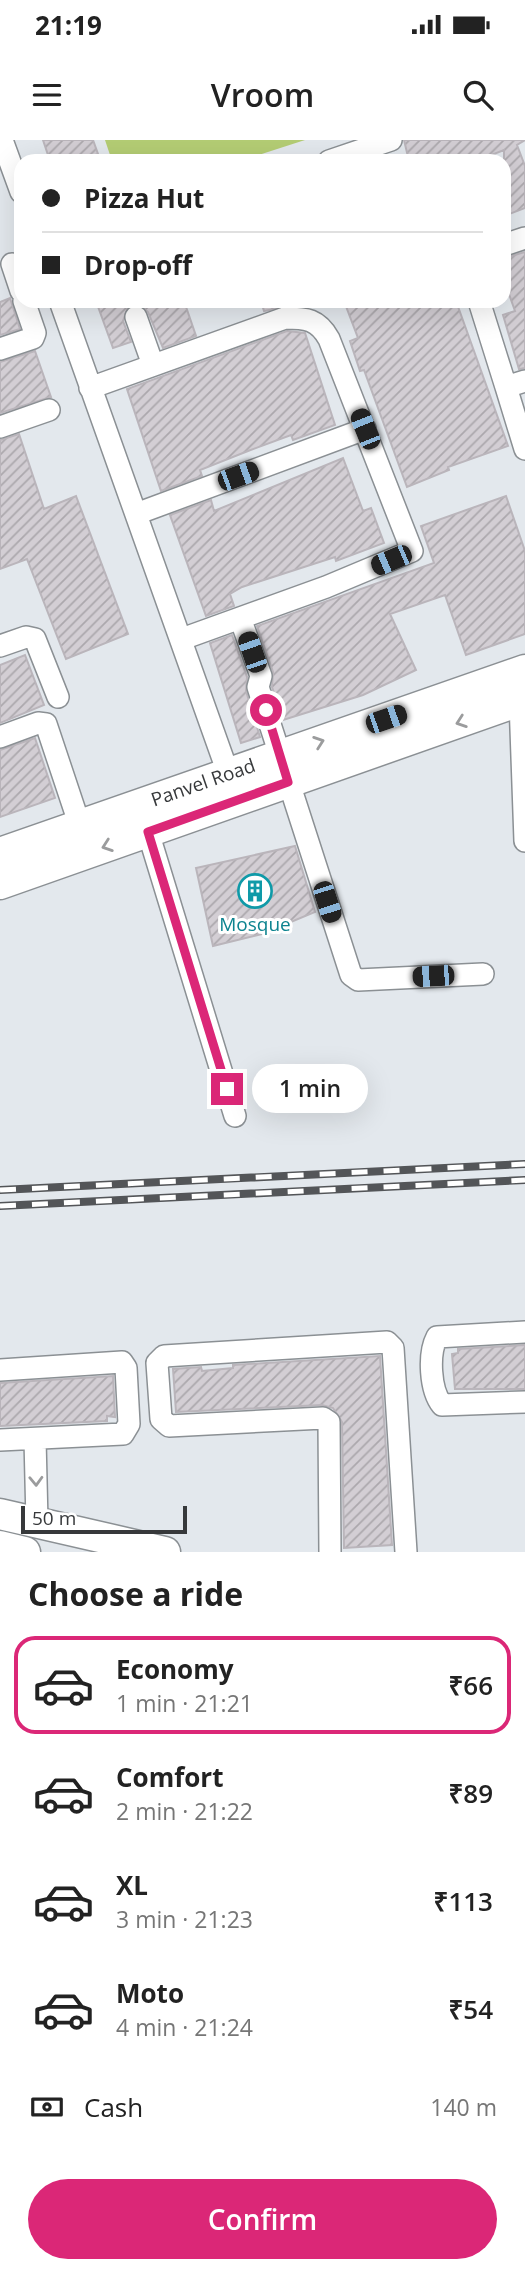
<!DOCTYPE html>
<meta charset="utf-8">
<style>
body{margin:0;font-family:"Open Sans",sans-serif;background:#f6f6f6;color:#222;height:100vh;display:flex;flex-direction:column;font-size:26px;white-space:nowrap}
*{box-sizing:border-box;margin:0}
p{font-size:23px;color:#767676}
.icon{flex:none;width:38px;height:38px;fill:none;stroke:currentColor;stroke-width:2;stroke-linecap:round;stroke-linejoin:round}
.map{position:relative;height:1412px;overflow:hidden}
.panel{display:flex;flex-direction:column;background:#fff;flex:1}
.panel>*{flex:none}
.banner{position:absolute;left:14px;top:14px;width:497px;height:154px;border-radius:21px;box-shadow:0 7px 28px #0002;display:grid;align-content:center;height:154px;padding:0 28px;background:#fff}
.scale{position:absolute;left:21px;bottom:18px;width:166px;box-sizing:border-box;padding-left:7px;border:4px solid #37393b;border-top:0;font-size:19px;line-height:24px;white-space:nowrap;color:#37393b;-webkit-text-stroke:5px #fff;paint-order:stroke}
.end{position:absolute;width:32px;height:32px;margin:-16px;border:9px solid #db2777;background:#fff;box-shadow:0 0 0 4px #fff}
.from{border-radius:50%}
.bubble{position:absolute;height:49px;border-radius:24px;background:#fff;box-shadow:0 7px 28px #0002;font-size:23px;font-weight:600;line-height:49px;text-align:center}
.car{position:absolute;width:21px;height:42px;margin:-21px -10px;border-radius:9px;box-shadow:0 0 5px 2px #0007;background:linear-gradient(#222 24%,#8ab4d8 0 40%,#222 0 76%,#8ab4d8 0 86%,#222 0)}
.banner b{display:flex;align-items:center;gap:24px;height:66px;font-size:26px}
.banner b+b{border-top:2px solid #e0e0e0}
.banner i{width:18px;height:18px;background:#222}
ul{padding:0;list-style:none}
li{display:flex;align-items:center;gap:21px;height:98px;margin:0 14px 10px;padding:0 14px;border:4px solid transparent;border-radius:21px}
li div{flex:1}
li b{display:block;font-size:26px}
li em{font-style:normal;font-weight:600}
li.active{border-color:#db2777}
li>.icon{width:63px;height:63px;stroke-width:1.5}
h2{padding:0 28px;font-size:32px;line-height:84px}
.pay{display:flex;align-items:center;gap:18px;height:77px;padding:0 28px;font-size:26px}
.pay p{margin-inline-start:auto}
.primary-button{display:flex;gap:14px;margin-top:auto;padding:14px 28px}
.primary-button a{flex:1;height:80px;border-radius:42px;background:#db2777;color:#fff;font-size:28px;font-weight:600;line-height:80px;text-align:center}
.status{display:flex;justify-content:space-between;align-items:center;height:49px;padding:0 35px;background:#fff;direction:ltr}
.status svg{height:19px;fill:currentColor}
header{display:flex;justify-content:space-between;align-items:center;height:91px;padding:0 28px;background:#fff;font-size:32px;font-weight:600}
.map>svg:first-child{display:block}
.green{fill:#b4cd74}
.building{fill:url(#building-hatch);stroke:#bab5bb;stroke-width:2}
.lines{fill:none;stroke-linecap:round;stroke-linejoin:round}
.street-casing{stroke:#8b9094;stroke-width:24}
.secondary-casing{stroke:#8b9094;stroke-width:33}
.street{stroke:#fff;stroke-width:21}
.secondary{stroke:#fff;stroke-width:30}
.rail-casing{stroke:#535558;stroke-width:8}
.rail{stroke:#fff;stroke-width:5;stroke-dasharray:16;stroke-linecap:butt}
.oneway{stroke:#9b9c9d}
.route{stroke:#db2777;stroke-width:9}
.labels{text-anchor:middle;stroke-width:6;stroke-linejoin:round;paint-order:stroke}
.street-label{font-size:19px;fill:#37393b;stroke:#fff}
.culture-label{font-size:19px;fill:#0d838f;stroke:#fff}
</style>
<div class="status"><b>21:19</b><svg viewBox="0 0 49 12"><path d="M0 12V9h3v3zM5 12V6h3v6zM10 12V3h3v9zM15 12V0h3v12zM26 1h20v11H26zM47 4h2v5h-2z"/></svg></div>
<header><svg class="icon" aria-label="menu" viewBox="0 0 24 24"><path d="M4 6h16M4 12h16M4 18h16"/></svg>Vroom<svg class="icon" aria-label="search" viewBox="0 0 24 24"><circle cx="10" cy="10" r="6"/><path d="M15 15l6 6"/></svg></header>
<div class="map">
<svg width="525" height="1412" viewBox="0 0 525 1412">
<defs>
<pattern id="building-hatch" width="6" height="6" patternUnits="userSpaceOnUse" patternTransform="scale(1.75)"><rect width="6" height="6" fill="#d3ced4"/><path d="M-1 1l2-2M0 6l6-6M5 7l2-2" fill="none" stroke="#aca8ad"/></pattern>
</defs>
<rect width="100%" height="100%" fill="#e3e8ed"/>
<path class="green" d="M105,0H305L240,21H112Z"/>
<path class="building" d="M43,0H93L98,14L79,21H50Z
M404,0H525L517,5L525,26V68L504,76V10L476,21H409Z
M525,112V228L519,229L503,175L515,171L504,140V118Z
M10,158L20,189L0,195V162Z
M96,161H126L128,167L123,181L131,202L113,208Z
M148,161H184L196,196L163,208L148,172L139,164Z
M261,161H293L295,165L264,171Z
M344,161H456L508,306L448,327L449,330L407,347L364,230L360,231L350,201L358,198Z
M287,191L305,193L335,285L293,300L291,295L248,311L200,330L202,336L161,351L127,249Z
M35,211L51,257L0,273V222Z
M19,294L44,369L76,356L128,494L66,519L27,419L0,429V300Z
M343,318L363,371L371,368L384,403L336,421L335,417L242,447L230,454L234,466L206,476L170,375L211,360L214,371Z
M506,356L525,411V494L466,515L445,455L390,474L416,530L363,555L283,580L272,547L273,532L257,486L434,423L421,386Z
M232,495L247,537L246,551L260,597L241,603L210,503Z
M25,515L44,565L0,583V525Z
M35,598L55,658L0,677V610Z
M295,706L315,772L262,794L213,806L196,728Z
M525,1205V1249H455L452,1214L458,1213V1209Z
M380,1216L392,1405L344,1408L342,1282L333,1268L322,1265L176,1272L173,1229L201,1227L202,1231L233,1228V1225Z
M113,1236L115,1277L107,1276V1281L0,1286V1243Z"/>
<g class="lines">
<g class="street-casing">
<path id="street" d="M2,0L21,52
M329,21L391,0
M504,105L525,98
M12,124L21,151
M60,161L233,647
M479,161L506,247L525,241
M136,177L153,225
M0,209L33,198L35,193L24,161
M506,247L525,309
M90,248L285,178C306,178 318,179 329,199L412,411L326,447L182,499
M0,287L49,270
M136,374L365,289
M240,478L261,536L258,547L351,835L358,840L483,834
M0,506L26,497L35,499L58,557
M520,561L525,701
M0,597L38,583L46,584L80,686
M148,692L235,976
M525,1192L437,1197C428,1214 430,1250 442,1265L525,1262
M0,1230L122,1222L126,1228L129,1284L123,1294L0,1300
M35,1299L37,1382
M330,1412L329,1282L323,1278L169,1286L161,1279L157,1223L164,1216L387,1202L393,1208L406,1412"/>
</g>
<g class="secondary-casing">
<g id="secondary">
<path id="s1" d="M0,713L525,530"/>
<path d="M0,744L525,559"/>
<path d="M0,1374L165,1412"/>
<path d="M0,1406L25,1412"/>
</g>
</g>
<use href="#street" class="street"/>
<use href="#secondary" class="secondary"/>
<g class="rail-casing">
<path id="rail" d="M0,1050L525,1024
M0,1066L525,1040"/>
</g>
<use href="#rail" class="rail"/>
</g>
<defs><path id="oneway-chevron" d="M-2-3.5L2.5 0L-2 3.5" fill="none" stroke-width="1.6" stroke-linecap="round" stroke-linejoin="round" transform="scale(1.75)"/></defs>
<g class="oneway">
<use href="#oneway-chevron" transform="translate(461 582) rotate(161)"/>
<use href="#oneway-chevron" transform="translate(319 602) rotate(-19)"/>
<use href="#oneway-chevron" transform="translate(107 706) rotate(161)"/>
<use href="#oneway-chevron" transform="translate(36 1341) rotate(88)"/>
</g>
<g class="lines">
<path class="route" d="M227,949L148,692L288,642L266,570"/>
</g>
<defs>
<g id="building-ring" transform="scale(1.75)"><circle r="9.5" fill="#fff" stroke="#0f9aa8" stroke-width="1.5"/><path d="M-4-6H4V6H1V3H-1V6H-4ZM-2.5-4.3h1.7v1.8h-1.7ZM.8-4.3h1.7v1.8H.8ZM-2.5-1h1.7V.8h-1.7ZM.8-1h1.7V.8H.8Z" fill="#0f9aa8"/></g>
</defs>
<g fill-rule="evenodd">
<use href="#building-ring" x="255" y="751"/>
</g>
<g class="labels">
<g class="street-label">
<text dy="7" stroke="none"><textPath href="#s1" startOffset="215">Panvel Road</textPath></text>
</g>
<g class="culture-label">
<text x="255" y="791">Mosque</text>
</g>
</g>
</svg>
<div class="scale">50 m</div>
<i class="end from" style="left:266px;top:570px"></i>
<i class="end" style="left:227px;top:949px"></i>
<div class="bubble" style="left:252px;top:924px;width:116px">1 min</div>
<i class="car" style="left:365px;top:289px;rotate:338deg"></i>
<i class="car" style="left:238px;top:336px;rotate:70deg"></i>
<i class="car" style="left:391px;top:420px;rotate:247deg"></i>
<i class="car" style="left:252px;top:512px;rotate:341deg"></i>
<i class="car" style="left:386px;top:579px;rotate:71deg"></i>
<i class="car" style="left:327px;top:762px;rotate:162deg"></i>
<i class="car" style="left:433px;top:836px;rotate:267deg"></i>
<div class="banner">
<b><i class="from"></i>Pizza Hut</b>
<b><i></i>Drop-off</b>
</div>
</div>
<section class="panel">
<h2>Choose a ride</h2>
<ul>
<li class="active"><svg class="icon" aria-label="car" viewBox="0 0 24 24"><path d="M5 17H2v-5l4-1 3-4h7l3 4 3 1v5h-3M9 17h6M6 11h13"/><circle cx="7" cy="17" r="2"/><circle cx="17" cy="17" r="2"/></svg><div><b>Economy</b><p>1 min · 21:21</p></div><em>₹66</em></li>
<li><svg class="icon" aria-label="car" viewBox="0 0 24 24"><path d="M5 17H2v-5l4-1 3-4h7l3 4 3 1v5h-3M9 17h6M6 11h13"/><circle cx="7" cy="17" r="2"/><circle cx="17" cy="17" r="2"/></svg><div><b>Comfort</b><p>2 min · 21:22</p></div><em>₹89</em></li>
<li><svg class="icon" aria-label="car" viewBox="0 0 24 24"><path d="M5 17H2v-5l4-1 3-4h7l3 4 3 1v5h-3M9 17h6M6 11h13"/><circle cx="7" cy="17" r="2"/><circle cx="17" cy="17" r="2"/></svg><div><b>XL</b><p>3 min · 21:23</p></div><em>₹113</em></li>
<li><svg class="icon" aria-label="car" viewBox="0 0 24 24"><path d="M5 17H2v-5l4-1 3-4h7l3 4 3 1v5h-3M9 17h6M6 11h13"/><circle cx="7" cy="17" r="2"/><circle cx="17" cy="17" r="2"/></svg><div><b>Moto</b><p>4 min · 21:24</p></div><em>₹54</em></li>
</ul>
<div class="pay"><svg class="icon" aria-label="cash" viewBox="0 0 24 24"><path d="M3 7h18v10H3z"/><circle cx="12" cy="12" r="2"/></svg>Cash<p>140 m</p></div>
<div class="primary-button"><a>Confirm</a></div>
</section>
